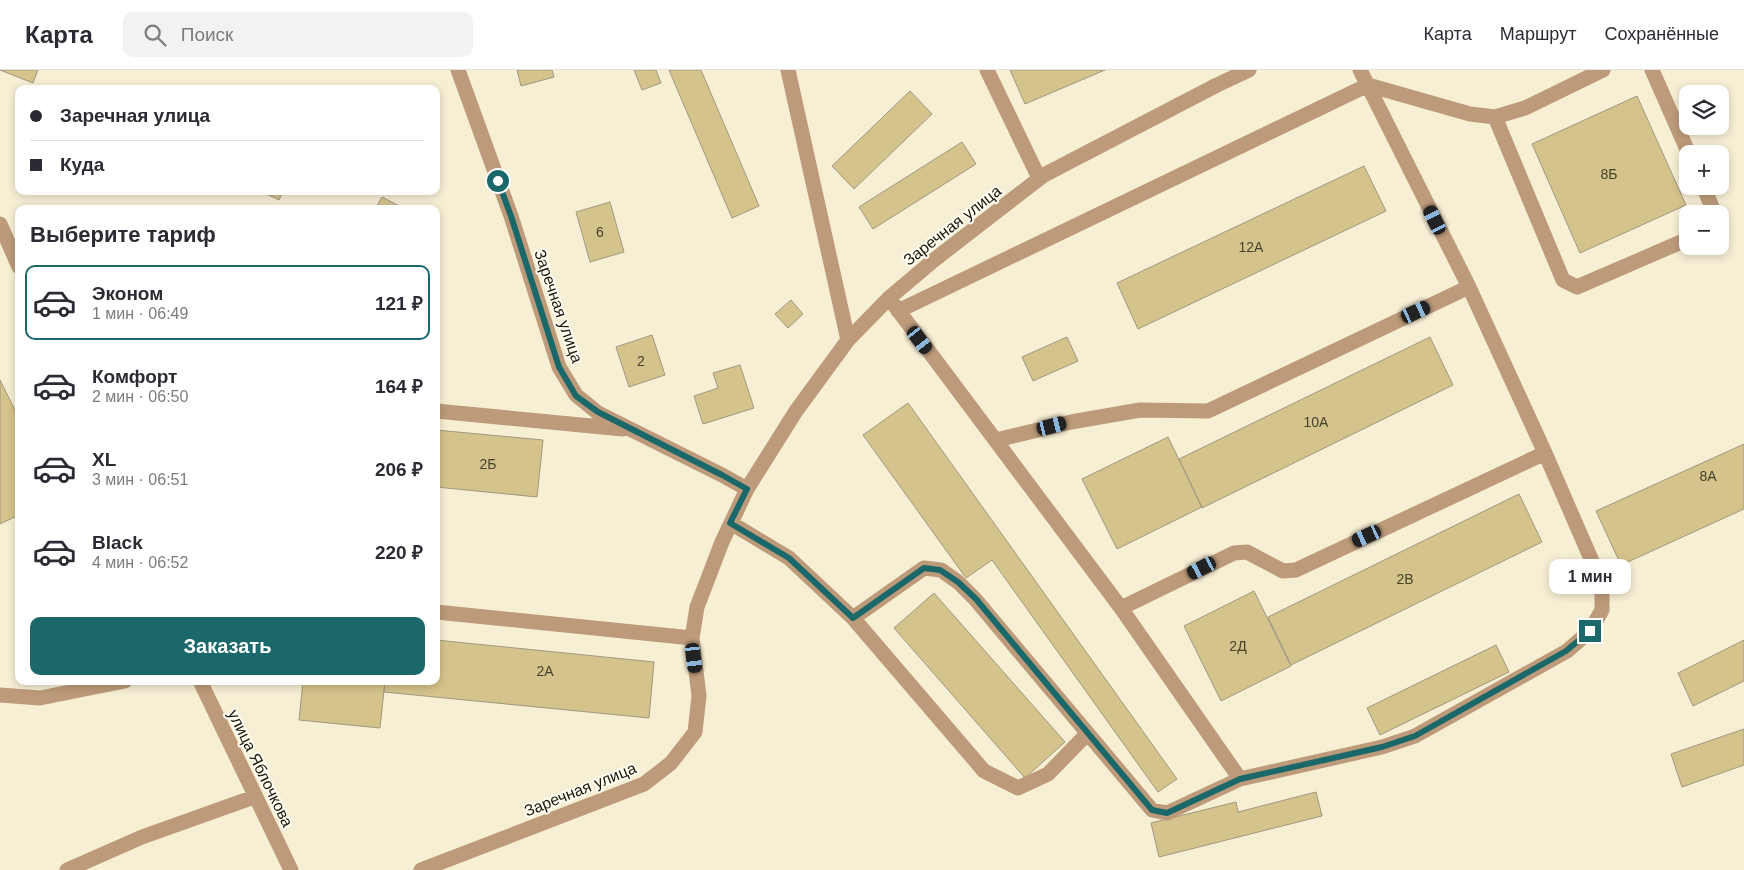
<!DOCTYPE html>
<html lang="ru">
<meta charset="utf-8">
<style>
body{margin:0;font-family:Helvetica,sans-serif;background:#f2f2f3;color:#2b2b33;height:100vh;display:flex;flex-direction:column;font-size:19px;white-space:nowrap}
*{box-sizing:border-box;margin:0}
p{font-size:16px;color:#7c7c81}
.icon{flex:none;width:28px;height:28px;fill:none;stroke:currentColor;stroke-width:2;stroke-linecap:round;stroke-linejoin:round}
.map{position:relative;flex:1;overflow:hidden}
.side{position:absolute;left:15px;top:135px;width:425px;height:480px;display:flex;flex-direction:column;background:#fff;border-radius:10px;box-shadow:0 2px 8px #0003}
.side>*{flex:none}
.guide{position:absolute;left:15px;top:15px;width:425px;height:110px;border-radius:10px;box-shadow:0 2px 8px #0003;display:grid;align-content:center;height:110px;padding:0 15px;background:#fff}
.fabs{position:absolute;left:1679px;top:15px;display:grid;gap:10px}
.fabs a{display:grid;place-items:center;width:50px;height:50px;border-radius:10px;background:#fff;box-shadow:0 2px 8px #0003;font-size:25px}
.end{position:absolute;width:22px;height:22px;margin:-11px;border:6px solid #1a6869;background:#fff;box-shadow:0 0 0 2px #fff}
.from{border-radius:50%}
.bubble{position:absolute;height:35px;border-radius:10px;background:#fff;box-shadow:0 2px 8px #0003;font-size:16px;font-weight:700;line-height:35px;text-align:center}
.car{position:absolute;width:15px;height:30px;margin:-15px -8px;border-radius:6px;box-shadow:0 0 4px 1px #0007;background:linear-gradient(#222 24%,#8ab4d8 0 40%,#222 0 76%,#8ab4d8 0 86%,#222 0)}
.guide b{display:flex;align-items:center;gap:18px;height:48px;font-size:19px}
.guide b+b{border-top:1px solid #e1e1e2}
.guide i{width:12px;height:12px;background:#2b2b33}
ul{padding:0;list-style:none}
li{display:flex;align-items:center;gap:15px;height:75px;margin:0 10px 8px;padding:0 5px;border:2px solid transparent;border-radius:10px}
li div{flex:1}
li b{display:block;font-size:19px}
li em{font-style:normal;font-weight:700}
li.on{border-color:#1a6869}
li>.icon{width:45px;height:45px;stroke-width:1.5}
h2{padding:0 15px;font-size:22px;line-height:60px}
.cta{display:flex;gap:10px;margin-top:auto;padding:10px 15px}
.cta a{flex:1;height:58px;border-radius:10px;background:#1a6869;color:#fff;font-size:20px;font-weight:700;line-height:58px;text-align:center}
header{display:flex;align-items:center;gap:30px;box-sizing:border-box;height:70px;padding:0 25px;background:#fff;border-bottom:1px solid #e1e1e2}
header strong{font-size:24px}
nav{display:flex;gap:28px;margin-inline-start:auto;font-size:18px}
.search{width:350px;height:45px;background:#f2f2f3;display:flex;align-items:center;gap:12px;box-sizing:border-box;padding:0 18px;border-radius:10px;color:#7c7c81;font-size:19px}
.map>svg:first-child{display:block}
.building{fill:#d4c38b;stroke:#a09880}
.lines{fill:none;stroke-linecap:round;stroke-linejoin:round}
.minor{stroke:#bd9b7a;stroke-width:15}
.route{stroke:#1a6869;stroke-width:6}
.labels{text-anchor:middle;stroke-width:4;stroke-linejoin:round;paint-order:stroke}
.number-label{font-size:14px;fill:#48422c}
.street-label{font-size:16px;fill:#1a170d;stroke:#fffcf1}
</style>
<header>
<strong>Карта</strong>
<div class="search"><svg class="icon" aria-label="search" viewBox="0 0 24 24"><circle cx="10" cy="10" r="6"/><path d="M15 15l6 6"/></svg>Поиск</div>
<nav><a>Карта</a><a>Маршрут</a><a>Сохранённые</a></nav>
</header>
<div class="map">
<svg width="1744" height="800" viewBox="0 0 1744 800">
<rect width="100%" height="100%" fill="#f7efd4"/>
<path class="building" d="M0,0H38L33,13Z
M517,0H552L554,7L521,16Z
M634,0H656L661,13L642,20Z
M669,0H701L759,136L732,148Z
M1010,0H1105L1025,34Z
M910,21L932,44L854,119L832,96Z
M1637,26L1686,135L1580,183L1532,74Z
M962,72L976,94L873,159L859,137Z
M1364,96L1386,141L1138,259L1117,213Z
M260,121H283L279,130Z
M382,127L405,139H375Z
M610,132L624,182L590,192L576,142Z
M791,230L803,244L788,258L775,244Z
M652,265L665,305L629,317L616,277Z
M1067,267L1078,291L1033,311L1022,287Z
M1430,267L1453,315L1202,438L1179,389Z
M740,295L754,338L703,354L694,326L718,318L713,303Z
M0,310L19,348V445L0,454Z
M908,333L1177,709L1158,722L992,490L966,508L863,365Z
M436,360L543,370L537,427L436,417Z
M1168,367L1202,437L1117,479L1082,409Z
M1744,374V439L1621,495L1596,441Z
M1519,424L1542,472L1291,595L1268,547Z
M1254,521L1291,596L1221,631L1184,556Z
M934,523L1065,672L1025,708L894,558Z
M436,570L654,592L649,648L384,622L385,611H436Z
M1744,570V611L1693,636L1678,603Z
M1496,575L1509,602L1380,665L1367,638Z
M303,611H385L380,658L299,650Z
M1744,659V695L1682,717L1671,684Z
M1316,722L1322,746L1159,787L1151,753L1236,732L1238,742Z"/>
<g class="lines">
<path class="minor" d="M458,0L511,146L559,297L576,325L598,343L722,405L747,419
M788,0L848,270
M987,0L1039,108
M1652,0L1689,84
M1495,47L1563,210L1577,217L1688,169
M1703,116L1715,144
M0,154L19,197
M889,228L1121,538L1240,709L1382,677L1415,666L1567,581L1590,561L1602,540V514L1545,383L1469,217L1360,0
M898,241L1368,15L1470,44L1495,47L1525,38L1603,0
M436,341L623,359
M996,370L1071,352L1140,340L1208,341L1469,217
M731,453L789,488L853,548L984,701L1018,718L1048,704L1087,664
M1121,538L1234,483L1247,482L1283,501L1296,500L1545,383
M436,542L692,568
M853,548L924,498L941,500L958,512L975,529L1152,740L1167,743L1240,709
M200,611L291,800
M0,625L40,628L125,611
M67,800L142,767L254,727
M421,800L644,714L671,693L695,662L699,626L692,568L697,537L722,472L747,419L796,341L848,270L889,228L934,190L1044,105L1217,15L1249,0"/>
</g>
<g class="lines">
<path class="route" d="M498,111L511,146L559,297L576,326L598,342L722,405L747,419L730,453L789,488L853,548L924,498L940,500L958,512L976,529L1152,740L1167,743L1240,709L1382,677L1415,666L1566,581L1590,561"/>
</g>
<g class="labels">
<g class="number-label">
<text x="1609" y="109">8Б</text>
<text x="600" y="167">6</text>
<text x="1251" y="182">12А</text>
<text x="641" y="296">2</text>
<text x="1316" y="357">10А</text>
<text x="488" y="399">2Б</text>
<text x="1708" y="411">8А</text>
<text x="1405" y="514">2В</text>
<text x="1238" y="581">2Д</text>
<text x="545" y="606">2А</text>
</g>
<g class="street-label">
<text transform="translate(952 155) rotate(-38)" y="6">Заречная улица</text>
<text transform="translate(559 236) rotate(71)" y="6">Заречная улица</text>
<text transform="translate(261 698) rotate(64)" y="6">улица Яблочкова</text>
<text transform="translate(580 719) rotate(-22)" y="6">Заречная улица</text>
</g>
</g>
</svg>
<div class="fabs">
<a><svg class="icon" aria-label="layers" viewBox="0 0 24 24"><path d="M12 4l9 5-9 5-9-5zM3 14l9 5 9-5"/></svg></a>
<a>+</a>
<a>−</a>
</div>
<i class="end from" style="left:498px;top:111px"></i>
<i class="end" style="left:1590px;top:561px"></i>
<div class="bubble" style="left:1549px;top:489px;width:82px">1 мин</div>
<i class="car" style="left:1435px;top:150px;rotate:334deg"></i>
<i class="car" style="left:1416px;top:242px;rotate:65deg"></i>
<i class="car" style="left:920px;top:270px;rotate:143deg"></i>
<i class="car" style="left:1052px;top:356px;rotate:76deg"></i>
<i class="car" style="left:1367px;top:466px;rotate:245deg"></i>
<i class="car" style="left:1202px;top:498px;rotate:243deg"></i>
<i class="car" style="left:694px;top:588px;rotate:173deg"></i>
<div class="guide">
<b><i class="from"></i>Заречная улица</b>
<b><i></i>Куда</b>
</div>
<section class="side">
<h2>Выберите тариф</h2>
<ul>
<li class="on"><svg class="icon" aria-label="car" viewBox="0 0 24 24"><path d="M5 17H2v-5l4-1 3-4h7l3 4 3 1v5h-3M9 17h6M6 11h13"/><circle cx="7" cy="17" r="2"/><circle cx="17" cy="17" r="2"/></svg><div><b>Эконом</b><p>1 мин · 06:49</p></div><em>121 ₽</em></li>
<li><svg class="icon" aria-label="car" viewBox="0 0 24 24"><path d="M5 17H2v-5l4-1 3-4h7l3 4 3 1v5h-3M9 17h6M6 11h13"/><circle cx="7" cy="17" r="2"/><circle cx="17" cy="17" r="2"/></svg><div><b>Комфорт</b><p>2 мин · 06:50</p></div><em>164 ₽</em></li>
<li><svg class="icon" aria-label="car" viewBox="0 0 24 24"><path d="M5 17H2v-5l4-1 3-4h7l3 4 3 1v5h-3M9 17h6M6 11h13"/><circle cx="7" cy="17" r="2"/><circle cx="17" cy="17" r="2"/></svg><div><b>XL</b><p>3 мин · 06:51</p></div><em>206 ₽</em></li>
<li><svg class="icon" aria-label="car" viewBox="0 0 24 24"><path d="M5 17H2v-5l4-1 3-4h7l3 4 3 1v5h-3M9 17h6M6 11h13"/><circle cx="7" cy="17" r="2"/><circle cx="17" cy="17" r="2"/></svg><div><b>Black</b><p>4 мин · 06:52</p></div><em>220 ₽</em></li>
</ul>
<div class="cta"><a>Заказать</a></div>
</section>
</div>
